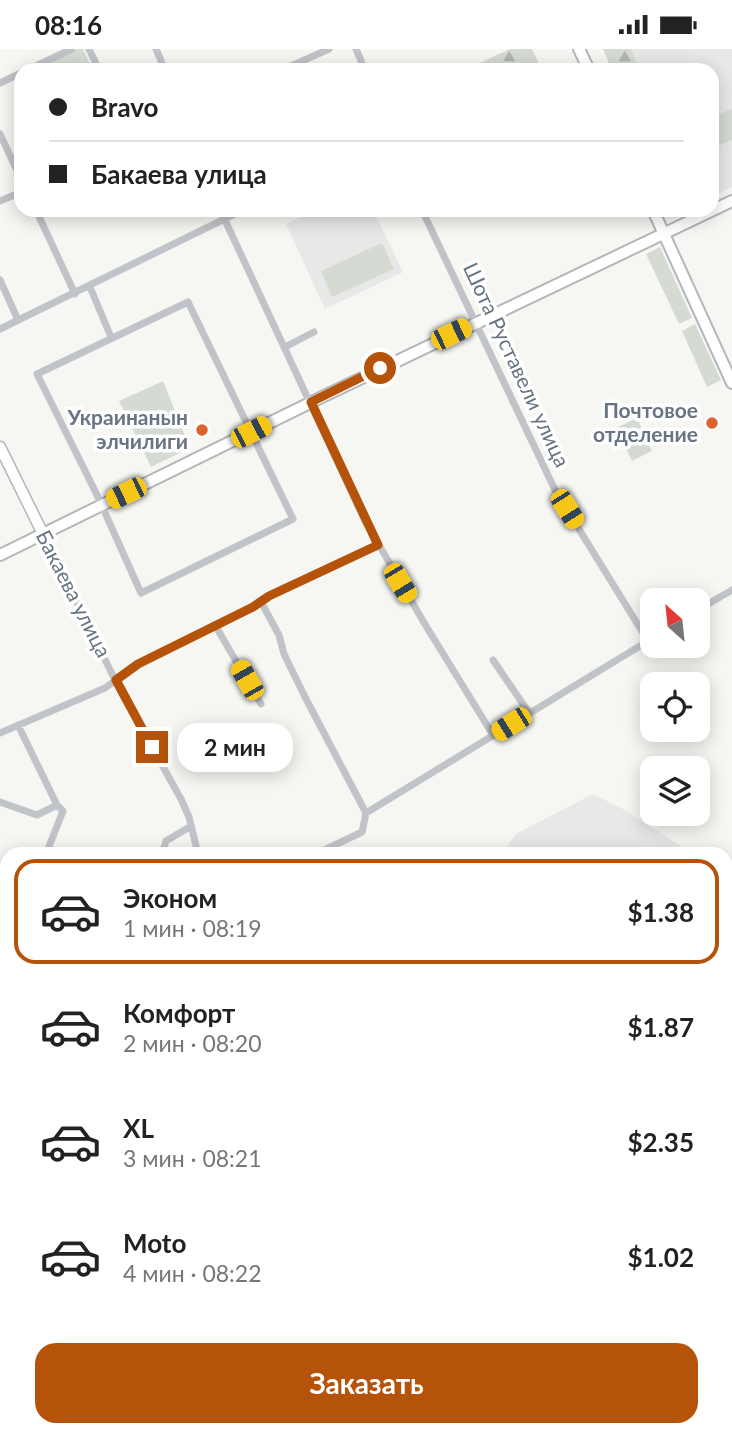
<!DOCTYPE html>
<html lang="ru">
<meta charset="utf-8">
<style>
body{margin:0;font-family:Lato,sans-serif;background:#f6f6f6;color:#222;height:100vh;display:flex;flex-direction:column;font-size:26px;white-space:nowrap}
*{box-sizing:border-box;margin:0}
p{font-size:23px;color:#767676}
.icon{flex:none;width:38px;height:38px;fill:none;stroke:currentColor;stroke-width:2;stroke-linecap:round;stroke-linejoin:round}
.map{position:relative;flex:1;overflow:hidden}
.details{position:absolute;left:0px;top:798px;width:733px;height:590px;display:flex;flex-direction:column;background:#fff;border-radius:21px 21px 0 0;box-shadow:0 4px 18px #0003}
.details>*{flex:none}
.hud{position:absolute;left:14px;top:14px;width:705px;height:154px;border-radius:21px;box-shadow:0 4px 18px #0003;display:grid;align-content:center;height:154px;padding:0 35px;background:#fff}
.needle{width:46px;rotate:333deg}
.fabs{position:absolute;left:640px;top:539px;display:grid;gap:14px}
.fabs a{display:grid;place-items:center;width:70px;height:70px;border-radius:14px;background:#fff;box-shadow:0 4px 18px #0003;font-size:35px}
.end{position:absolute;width:32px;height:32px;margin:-16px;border:9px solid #b45309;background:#fff;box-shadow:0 0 0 4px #fff}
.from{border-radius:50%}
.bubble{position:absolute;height:49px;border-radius:21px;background:#fff;box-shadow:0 4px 18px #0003;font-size:23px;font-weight:700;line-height:49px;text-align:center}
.car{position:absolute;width:21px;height:42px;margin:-21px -10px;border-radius:9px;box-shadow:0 0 5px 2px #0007;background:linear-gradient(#f5c518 24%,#345 0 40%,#f5c518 0 76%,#345 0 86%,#f5c518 0)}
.hud b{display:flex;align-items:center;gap:24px;height:66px;font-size:26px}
.hud b+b{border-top:2px solid #e0e0e0}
.hud i{width:18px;height:18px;background:#222}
ul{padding:12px 0 0;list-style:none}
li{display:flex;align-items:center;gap:21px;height:105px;margin:0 14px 10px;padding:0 21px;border:4px solid transparent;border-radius:21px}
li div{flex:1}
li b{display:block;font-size:26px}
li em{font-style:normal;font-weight:700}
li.active{border-color:#b45309}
li>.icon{width:63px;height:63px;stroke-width:1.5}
.cta{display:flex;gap:14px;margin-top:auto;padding:14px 35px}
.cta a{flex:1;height:80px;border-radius:21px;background:#b45309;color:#fff;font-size:28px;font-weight:700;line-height:80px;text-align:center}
.status{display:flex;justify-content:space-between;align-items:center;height:49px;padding:0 35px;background:#fff;direction:ltr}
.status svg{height:19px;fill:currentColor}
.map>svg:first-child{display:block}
.built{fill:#e7e8e7}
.green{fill:#d5dbd3}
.forest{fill:url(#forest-firs)}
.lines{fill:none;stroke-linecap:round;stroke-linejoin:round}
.secondary-casing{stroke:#b2b7bc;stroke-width:13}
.primary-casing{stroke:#b3b7bb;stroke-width:14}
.street{stroke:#c0c3c7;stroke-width:7}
.secondary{stroke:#fff;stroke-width:10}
.primary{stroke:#fff;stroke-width:10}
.route{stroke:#b45309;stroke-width:9}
.poi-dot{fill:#db632e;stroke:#fff;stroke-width:2.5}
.labels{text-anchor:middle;stroke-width:7;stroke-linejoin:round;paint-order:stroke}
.street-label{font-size:21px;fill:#677483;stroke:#fff}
.poi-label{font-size:21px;font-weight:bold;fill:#677483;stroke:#fff;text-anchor:end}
</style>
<div class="status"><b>08:16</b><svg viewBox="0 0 49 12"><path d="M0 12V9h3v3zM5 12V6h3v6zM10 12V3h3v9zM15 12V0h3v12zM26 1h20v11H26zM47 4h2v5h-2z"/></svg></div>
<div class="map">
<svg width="732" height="1387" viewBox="0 0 732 1387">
<defs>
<pattern id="forest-firs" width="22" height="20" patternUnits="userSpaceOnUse" patternTransform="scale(1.75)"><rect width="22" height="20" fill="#d5dbd3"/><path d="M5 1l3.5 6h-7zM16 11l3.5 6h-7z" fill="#b1b6b1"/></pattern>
</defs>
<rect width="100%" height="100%" fill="#f6f6f3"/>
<path class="built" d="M603,0H732V138L712,147V21H613Z
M315,161H373L403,223L325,260L286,175Z
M593,745L623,760L693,805H502L516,785Z
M0,1020L7,1022V1381H705L702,1387H0Z
M726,1050L732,1062V1316L726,1330Z"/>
<path class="green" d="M78,0H83L93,21H38L37,19Z
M732,60V91L712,99V68Z
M382,194L394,220L332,248L321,222Z
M660,198L692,269L679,275L646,205Z
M695,275L721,331L707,338L682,282Z
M163,332L190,399L151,418L119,352Z
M637,369L652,402L632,412L616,379Z"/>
<path class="forest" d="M510,0H532L542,21H478L475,16Z
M603,0H631L638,17L629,21H612Z"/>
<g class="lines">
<g class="secondary-casing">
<path id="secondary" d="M0,398L43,485"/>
</g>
<g class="primary-casing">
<path id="primary" d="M579,0L589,21
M653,161L732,334
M0,506L322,348L732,152"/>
</g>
<path class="street" d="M89,0L99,21
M156,0L165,21
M356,0L365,21
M27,21L72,0
M282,21L329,0
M0,34L21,24
M0,85L21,130
M0,152L21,143
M36,161L75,245
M223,161L224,169L364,470L423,572L493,686
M422,161L556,443L648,592
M0,231L18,271
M90,238L111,288
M188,253L293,470L141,544L97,446L37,325Z
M0,280L243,161
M285,298L314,283
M43,485L121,643L181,750L189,768L198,805
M261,553L279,586L284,605L305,648L366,764
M698,561L732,541
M215,576L261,655
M493,611L529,664
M18,676L57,756L63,762L46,805
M0,684L105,639L138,615L253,558L269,547L378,496
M0,753L37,766L57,756
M366,764L653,589
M162,805L166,792L191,777
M316,805L362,783L366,764
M0,843L7,845
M0,933L7,913
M726,941L732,938
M0,1014L7,1016
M726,1090L732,1093
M726,1213L732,1209
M0,1300L7,1296
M726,1347L732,1334
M317,1381L324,1387
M710,1384L712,1381
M430,1387L433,1381"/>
<use href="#secondary" class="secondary"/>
<use href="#primary" class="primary"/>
</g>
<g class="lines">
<path class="route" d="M152,698L116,631L138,615L253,558L269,547L378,496L311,353L380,319"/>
</g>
<g class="poi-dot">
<circle cx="712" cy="374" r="7"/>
<circle cx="202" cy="381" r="7"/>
</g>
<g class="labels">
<g class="street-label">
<text transform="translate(516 316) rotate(65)" y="7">Шота Руставели улица</text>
<text transform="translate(73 545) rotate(63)" y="7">Бакаева улица</text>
</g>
<g class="poi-label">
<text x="698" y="369">Почтовое<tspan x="698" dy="24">отделение</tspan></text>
<text x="188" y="376">Украинанын<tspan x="188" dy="24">элчилиги</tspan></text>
</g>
</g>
</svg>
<div class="fabs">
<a><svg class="needle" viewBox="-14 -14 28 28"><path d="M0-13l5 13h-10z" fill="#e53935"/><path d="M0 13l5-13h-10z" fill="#767676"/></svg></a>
<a><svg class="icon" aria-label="locate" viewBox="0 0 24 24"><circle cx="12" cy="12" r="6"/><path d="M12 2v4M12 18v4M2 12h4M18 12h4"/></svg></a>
<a><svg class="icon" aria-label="layers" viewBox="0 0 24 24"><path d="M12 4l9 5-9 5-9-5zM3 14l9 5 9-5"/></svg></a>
</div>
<i class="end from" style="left:380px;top:319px"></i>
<i class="end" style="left:152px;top:698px"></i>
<div class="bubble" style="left:177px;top:674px;width:116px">2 мин</div>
<i class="car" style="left:451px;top:285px;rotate:64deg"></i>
<i class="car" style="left:251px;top:383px;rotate:63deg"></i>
<i class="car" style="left:126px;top:444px;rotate:244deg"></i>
<i class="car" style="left:567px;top:460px;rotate:148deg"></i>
<i class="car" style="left:400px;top:534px;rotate:149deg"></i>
<i class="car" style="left:247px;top:631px;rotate:330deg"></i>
<i class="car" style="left:511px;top:675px;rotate:238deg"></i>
<div class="hud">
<b><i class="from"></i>Bravo</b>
<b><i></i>Бакаева улица</b>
</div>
<section class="details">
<ul>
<li class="active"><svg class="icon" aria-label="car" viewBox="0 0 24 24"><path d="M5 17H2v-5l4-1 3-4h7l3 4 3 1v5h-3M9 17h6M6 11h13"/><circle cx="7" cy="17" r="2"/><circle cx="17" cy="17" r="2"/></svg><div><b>Эконом</b><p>1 мин · 08:19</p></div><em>$1.38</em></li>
<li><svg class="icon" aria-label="car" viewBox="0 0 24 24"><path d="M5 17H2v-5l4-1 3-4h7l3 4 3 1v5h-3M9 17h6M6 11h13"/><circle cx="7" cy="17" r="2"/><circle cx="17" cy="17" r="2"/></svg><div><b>Комфорт</b><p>2 мин · 08:20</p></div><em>$1.87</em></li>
<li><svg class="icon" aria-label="car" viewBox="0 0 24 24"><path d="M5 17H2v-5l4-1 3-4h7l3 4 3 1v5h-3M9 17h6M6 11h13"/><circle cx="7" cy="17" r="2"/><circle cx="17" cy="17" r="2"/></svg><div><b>XL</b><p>3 мин · 08:21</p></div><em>$2.35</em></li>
<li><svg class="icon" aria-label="car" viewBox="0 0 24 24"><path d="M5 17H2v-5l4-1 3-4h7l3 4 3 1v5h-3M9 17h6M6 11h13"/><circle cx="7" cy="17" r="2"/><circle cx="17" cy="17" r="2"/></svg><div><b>Moto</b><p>4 мин · 08:22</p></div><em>$1.02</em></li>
</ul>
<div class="cta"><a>Заказать</a></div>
</section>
</div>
